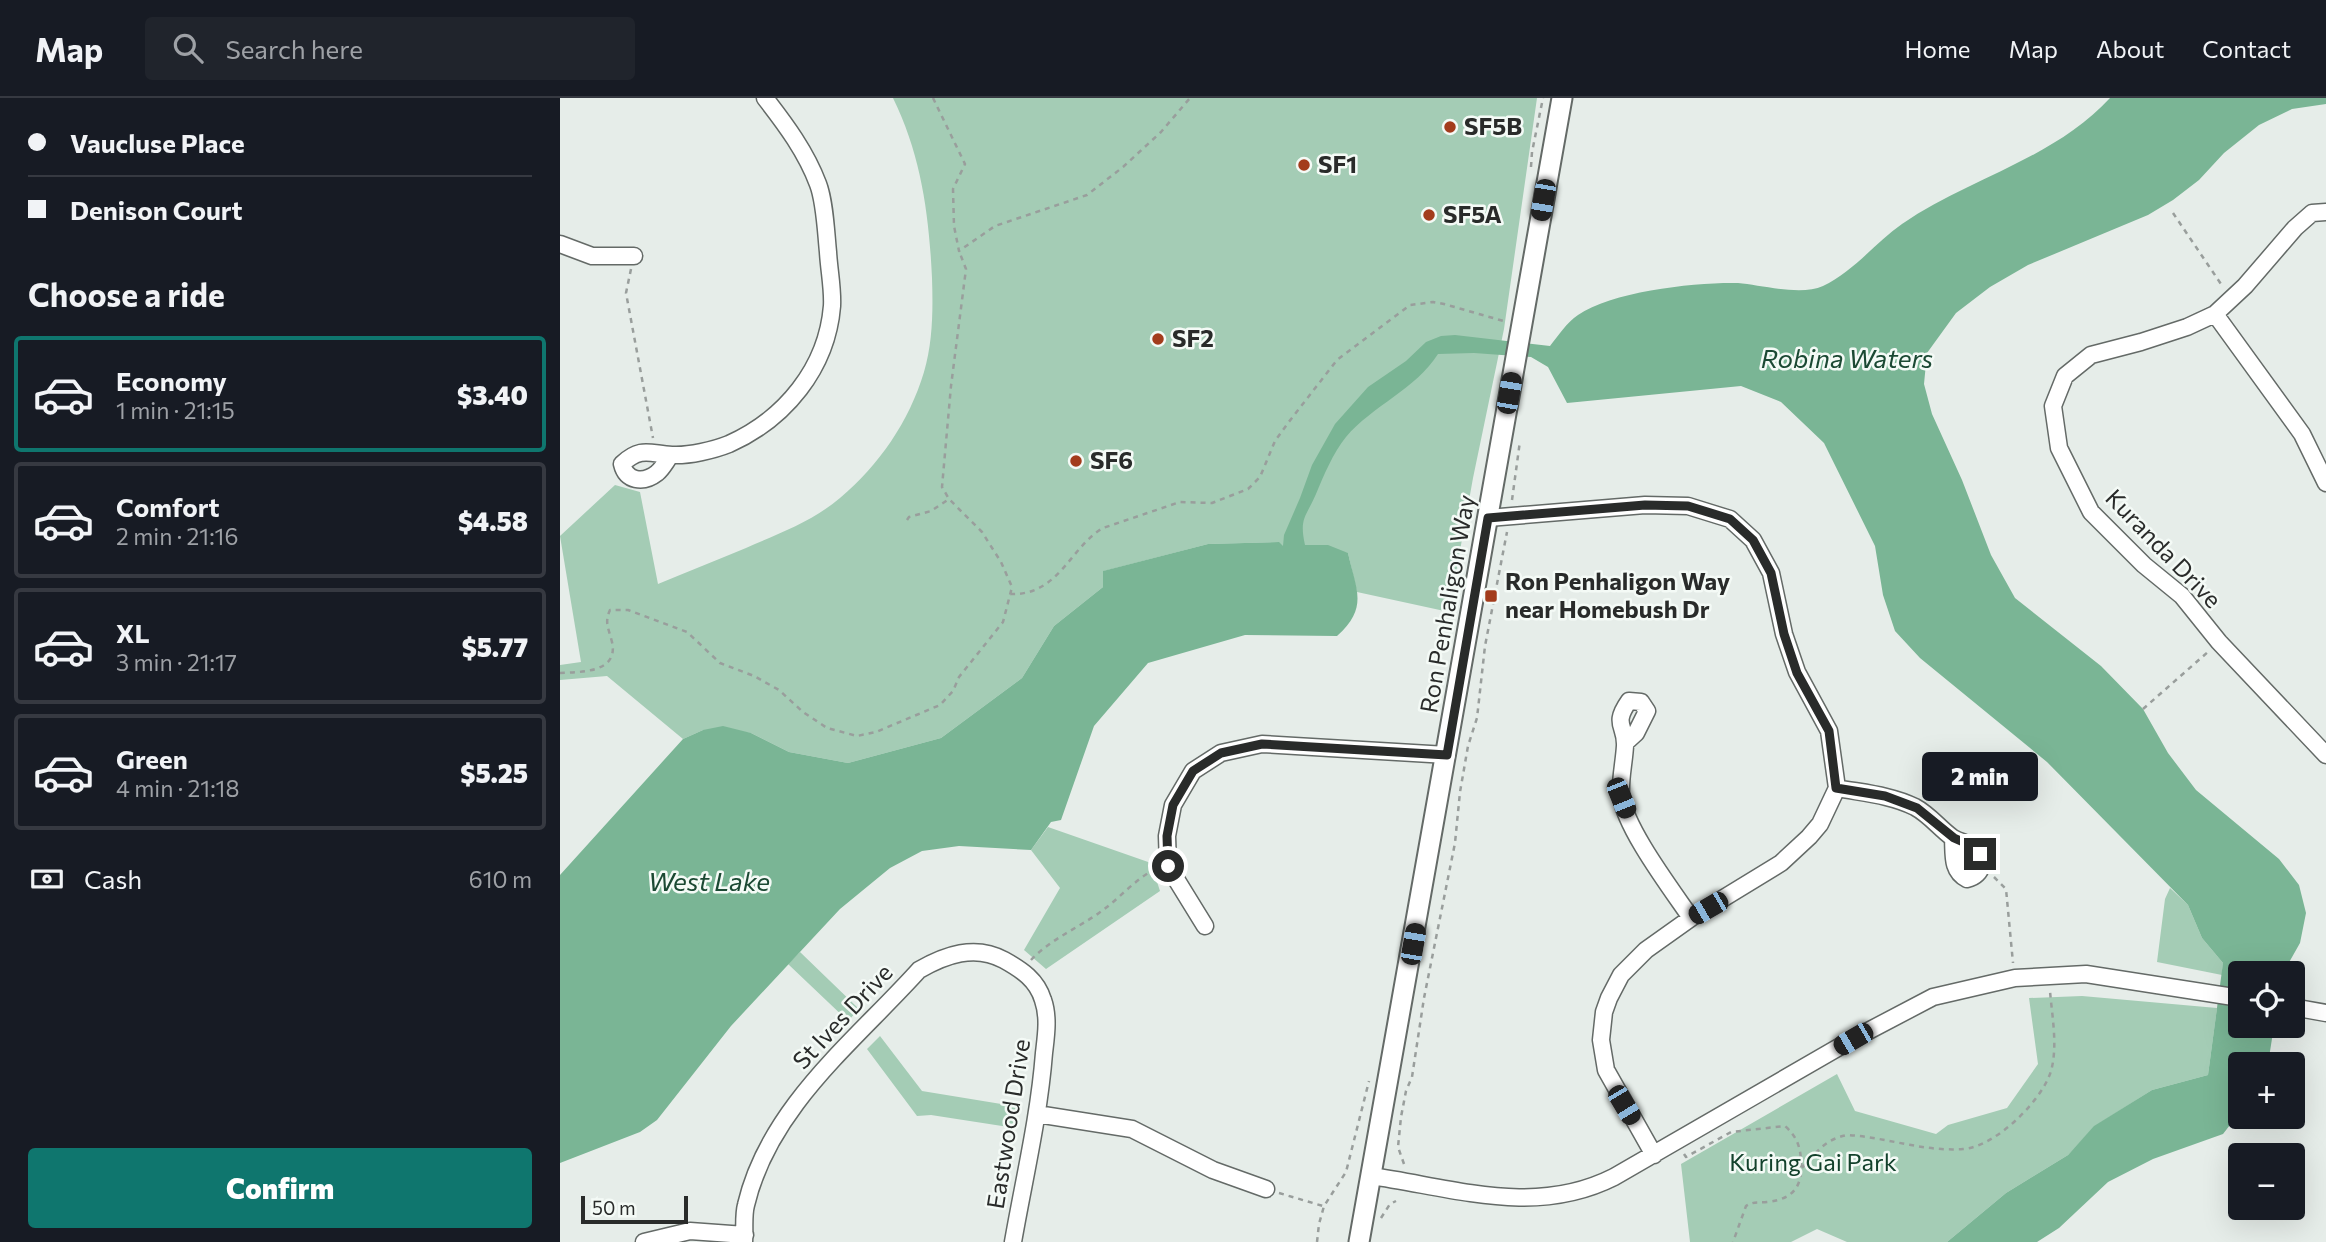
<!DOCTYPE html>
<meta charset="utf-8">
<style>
body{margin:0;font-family:Commissioner,sans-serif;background:#20242c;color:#f1f3f6;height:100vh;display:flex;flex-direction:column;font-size:26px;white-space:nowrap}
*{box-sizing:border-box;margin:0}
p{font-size:23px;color:#9ea1a6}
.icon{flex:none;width:38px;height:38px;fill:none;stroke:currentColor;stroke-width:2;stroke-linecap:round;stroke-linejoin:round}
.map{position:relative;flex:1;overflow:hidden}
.panel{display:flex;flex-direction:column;background:#171b24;width:560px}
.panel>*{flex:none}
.guide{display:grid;align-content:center;height:154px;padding:0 28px;background:#171b24}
.buttons{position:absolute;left:1668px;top:863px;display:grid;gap:14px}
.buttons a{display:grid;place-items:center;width:77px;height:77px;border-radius:7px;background:#171b24;box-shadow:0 7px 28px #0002;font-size:35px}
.scale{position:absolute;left:21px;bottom:18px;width:107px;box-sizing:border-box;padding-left:7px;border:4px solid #292b2a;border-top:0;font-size:19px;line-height:24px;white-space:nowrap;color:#292b2a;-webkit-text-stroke:5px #f4faf6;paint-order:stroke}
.end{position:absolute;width:32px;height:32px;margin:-16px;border:9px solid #292b2a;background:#fff;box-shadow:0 0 0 4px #fff}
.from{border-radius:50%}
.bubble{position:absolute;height:49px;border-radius:7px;background:#171b24;box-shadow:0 7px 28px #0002;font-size:23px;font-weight:800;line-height:49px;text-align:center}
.car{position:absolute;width:21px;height:42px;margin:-21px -10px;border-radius:9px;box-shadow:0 0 5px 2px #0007;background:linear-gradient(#222 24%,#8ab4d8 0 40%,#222 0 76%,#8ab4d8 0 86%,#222 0)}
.guide b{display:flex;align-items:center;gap:24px;height:66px;font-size:26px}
.guide b+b{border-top:2px solid #363941}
.guide i{width:18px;height:18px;background:#f1f3f6}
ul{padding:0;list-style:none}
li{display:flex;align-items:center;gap:21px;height:116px;margin:0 14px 10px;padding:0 14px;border:4px solid #363941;border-radius:7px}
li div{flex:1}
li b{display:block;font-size:26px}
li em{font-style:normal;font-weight:800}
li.on{border-color:#0f766e}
li>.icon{width:63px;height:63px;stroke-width:1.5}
h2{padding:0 28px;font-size:32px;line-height:84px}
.pay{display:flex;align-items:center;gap:18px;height:77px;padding:0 28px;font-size:26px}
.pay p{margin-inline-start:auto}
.button{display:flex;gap:14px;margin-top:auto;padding:14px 28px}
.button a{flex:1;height:80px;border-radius:7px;background:#0f766e;color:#fff;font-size:28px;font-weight:800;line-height:80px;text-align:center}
header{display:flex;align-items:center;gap:42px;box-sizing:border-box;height:98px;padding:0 35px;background:#171b24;border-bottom:2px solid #363941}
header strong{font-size:33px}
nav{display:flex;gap:38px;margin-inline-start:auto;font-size:24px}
.search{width:490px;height:63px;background:#20242c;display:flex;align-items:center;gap:18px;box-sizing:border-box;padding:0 24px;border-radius:7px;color:#9ea1a6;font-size:26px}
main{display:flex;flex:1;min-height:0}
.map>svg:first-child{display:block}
.green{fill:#a4ccb5}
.water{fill:#7ab595}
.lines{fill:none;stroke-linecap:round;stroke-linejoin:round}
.minor-casing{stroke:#646a67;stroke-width:19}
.tertiary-casing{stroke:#646a67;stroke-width:23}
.path{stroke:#999e9c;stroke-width:2.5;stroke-dasharray:5 5;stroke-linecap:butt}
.minor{stroke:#fff;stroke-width:16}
.tertiary{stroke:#fff;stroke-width:19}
.route{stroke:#292b2a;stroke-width:9}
.poi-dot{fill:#a33c1c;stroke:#f4faf6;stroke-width:2.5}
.labels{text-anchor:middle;stroke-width:5;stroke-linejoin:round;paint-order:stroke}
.poi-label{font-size:24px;font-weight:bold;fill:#292b2a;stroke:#f4faf6;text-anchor:start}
.street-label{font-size:24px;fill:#292b2a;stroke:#f4faf6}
.park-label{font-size:24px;fill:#12412b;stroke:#f4faf6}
.water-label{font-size:26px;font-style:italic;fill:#1b4933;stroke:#f4faf6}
</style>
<header>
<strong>Map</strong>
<div class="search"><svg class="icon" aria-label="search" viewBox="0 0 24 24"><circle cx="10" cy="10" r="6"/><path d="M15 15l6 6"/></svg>Search here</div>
<nav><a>Home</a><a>Map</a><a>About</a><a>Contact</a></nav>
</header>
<main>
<section class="panel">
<div class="guide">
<b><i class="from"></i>Vaucluse Place</b>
<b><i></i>Denison Court</b>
</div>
<h2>Choose a ride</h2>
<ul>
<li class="on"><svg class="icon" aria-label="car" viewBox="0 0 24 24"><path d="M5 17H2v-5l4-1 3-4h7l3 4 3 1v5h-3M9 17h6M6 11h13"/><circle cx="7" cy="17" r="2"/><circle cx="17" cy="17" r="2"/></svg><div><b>Economy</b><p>1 min · 21:15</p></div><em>$3.40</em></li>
<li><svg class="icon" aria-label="car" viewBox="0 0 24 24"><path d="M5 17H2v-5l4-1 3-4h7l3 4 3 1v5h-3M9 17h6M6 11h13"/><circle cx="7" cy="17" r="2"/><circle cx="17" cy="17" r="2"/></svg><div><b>Comfort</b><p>2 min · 21:16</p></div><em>$4.58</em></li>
<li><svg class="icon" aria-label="car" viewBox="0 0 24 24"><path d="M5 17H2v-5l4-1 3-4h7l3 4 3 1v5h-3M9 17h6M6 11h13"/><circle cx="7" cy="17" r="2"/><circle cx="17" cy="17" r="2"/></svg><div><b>XL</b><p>3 min · 21:17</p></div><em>$5.77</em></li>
<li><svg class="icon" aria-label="car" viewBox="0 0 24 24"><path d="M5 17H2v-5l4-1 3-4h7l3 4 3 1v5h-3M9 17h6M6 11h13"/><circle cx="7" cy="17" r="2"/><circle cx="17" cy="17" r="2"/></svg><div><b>Green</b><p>4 min · 21:18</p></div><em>$5.25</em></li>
</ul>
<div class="pay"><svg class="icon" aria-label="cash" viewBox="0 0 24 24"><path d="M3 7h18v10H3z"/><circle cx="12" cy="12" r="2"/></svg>Cash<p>610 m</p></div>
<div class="button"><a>Confirm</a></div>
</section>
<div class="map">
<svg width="1766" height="1144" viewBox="0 0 1766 1144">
<rect width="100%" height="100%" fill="#e6ede9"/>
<path class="green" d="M333,0H977L944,231L913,380L889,514L797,494L788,455L723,449L718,444L648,446L544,473L543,489L494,528L462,580L381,640L288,665L229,654L191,635L143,632L123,641L47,578L0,582V567L21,564L0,438L55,387L80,394L98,486C127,474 157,462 186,450C218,436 253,423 280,400C319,367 349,324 364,274C373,244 373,211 372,180C369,116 361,57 333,0Z
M488,729L591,765L600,793L486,871L464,852L500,790L471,752Z
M1610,790L1628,807L1642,840L1663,865L1662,877L1597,864L1605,801Z
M240,854L299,911L288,923L228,866Z
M1522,898L1657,910L1648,977L1592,992L1535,1028L1508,1057L1446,1095L1387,1144H1287L1257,1131L1231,1144H1130L1121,1066L1277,976L1295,1013L1376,1036L1388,1027L1447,1010L1478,966L1469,900Z
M320,938L362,993L459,1009L455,1030L371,1017L357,1018L307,951Z"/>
<path class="water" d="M1550,0H1766V6L1732,11L1699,27L1664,55L1639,82L1613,102L1588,117L1468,167L1430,189L1396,215L1367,255L1364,286L1372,316L1402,382L1431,457L1455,500L1541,568L1583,611L1608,655L1636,692L1719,761L1739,787L1746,815L1740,845L1723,875H1680V928H1714L1708,966H1680V1014L1663,1036L1593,1061L1548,1084L1499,1130L1477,1144H1387L1446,1095L1508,1057L1534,1028L1592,992L1648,977L1663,865L1642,840L1628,807L1487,664L1360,560L1335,533L1323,497L1315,448L1264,345L1221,304L1181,288L1007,305L988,269L971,259L914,255L878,256C856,291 812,308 786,339C773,355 764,377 756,396C746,419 739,420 745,447H768L788,455C796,492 809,509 777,538L685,537L588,565L534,628L501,722L491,724L471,752L399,748L362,753L330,770L280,811L171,928L97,1022L80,1034L0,1065V777L123,641L143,632L163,628L191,635L229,654L288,665L381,640L462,580L494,528L543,489V473L648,446L719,444L723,448L724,437L740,400L752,367L775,326L808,289L846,263L866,244L881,238L895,237L990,248C998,238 1007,224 1018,217C1052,193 1137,184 1178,185C1201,187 1241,198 1263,188C1293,174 1315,145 1342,126C1409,80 1494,61 1550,0Z"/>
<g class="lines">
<g class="minor-casing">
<path id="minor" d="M1766,114L1752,115L1735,130L1685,188L1655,216L1627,229L1581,244L1531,257L1505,278L1493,308L1499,350L1531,414L1584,467L1622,498L1659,544L1766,657
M0,146L32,158H74
M1655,216L1742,336L1766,385
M111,357C106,363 103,370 97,375C83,386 66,383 62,366C81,348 90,356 112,357C129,358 154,352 169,346C225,321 267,270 272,208C273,191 269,172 268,154C266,135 265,104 258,86C246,54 226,27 205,0
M928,420L1085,407L1128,408L1170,421L1193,442L1211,475L1224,536L1237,574L1269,633L1277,690L1260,726L1249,739L1221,765L1131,820L1086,852L1061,877L1049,900L1044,914L1041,942L1046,972L1094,1057
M1065,645L1076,635L1087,613L1081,604L1069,603C1052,627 1066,627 1065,648C1064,665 1060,681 1061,697C1064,729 1112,792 1131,820
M1277,690C1303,695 1331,697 1355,709C1370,717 1380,731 1393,740C1400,744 1407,745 1413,749C1426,760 1424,777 1407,781C1391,773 1394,756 1393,740
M645,828L608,768L607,738L613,707L633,673L661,655L702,646L887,657
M1732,909L1766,915
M477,1016L572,1031L653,1072L706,1091
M811,1078C895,1090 975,1119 1054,1079L1293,941L1373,899L1455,880L1526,876L1680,900
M84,1144L130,1133L185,1137
M184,1144C185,1132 183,1118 186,1107C209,1009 294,944 359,872C385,857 415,846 444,862C462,872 477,882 483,902C489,919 486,938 484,955C479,1019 464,1081 453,1144"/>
</g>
<g class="tertiary-casing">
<path id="tertiary" d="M799,1144L1002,0"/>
</g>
<path class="path" d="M373,0L405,66L393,91L394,128L399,153L435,128L527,97L563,69L601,34L630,0
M971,69L972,54L983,0
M1613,115L1663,189
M71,171L66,195L93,340
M952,402L960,343
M347,422L349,419L371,413L389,401
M450,496C499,498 510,449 543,430L620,404L652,405L688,391L700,379L715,343L728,325L777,262L850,207L873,204L884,206L947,224
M0,575C20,574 59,575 52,544C49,531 44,525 50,512H68L127,534L160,565L194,578L219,592L243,614L267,630L297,638L316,634L380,607L393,593L399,579L443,524L452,489L441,464L422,434L389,401L382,389L391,288L406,171L399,153
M1583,611L1649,553
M1434,779L1446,791L1453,865
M471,862C491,841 516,831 539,815C558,802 574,782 595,771
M1124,1056L1126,1059L1171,1034L1225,1028C1236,1038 1240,1047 1241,1062C1243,1088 1234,1101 1207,1104C1199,1105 1194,1103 1186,1108L1173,1144
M844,1066L838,1049L841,1019L846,993L852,979L864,900L895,745L900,694L908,648L917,620L925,548L947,434
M1242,1070C1256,1054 1266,1041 1287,1037C1326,1039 1363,1054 1403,1051C1435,1049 1482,1003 1491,973C1498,948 1492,918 1490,893
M719,1095L763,1108
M821,1120L830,1106L836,1103
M757,1144L759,1126L764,1108L786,1074L809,983"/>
<use href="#minor" class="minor"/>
<use href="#tertiary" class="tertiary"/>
</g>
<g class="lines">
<path class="route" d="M608,768L607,738L613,707L633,673L661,655L702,646L887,657L928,420L1085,407L1128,408L1170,421L1193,442L1211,475L1224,536L1237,575L1269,633L1276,690L1325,698L1357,710L1394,740L1410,747L1420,756"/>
</g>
<g class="poi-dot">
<circle cx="890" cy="29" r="7"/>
<circle cx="744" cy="67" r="7"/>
<circle cx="869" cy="117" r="7"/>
<circle cx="598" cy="241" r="7"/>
<circle cx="516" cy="363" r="7"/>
<rect x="924" y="491" width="14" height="14" rx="3.5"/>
</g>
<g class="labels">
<g class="poi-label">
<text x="904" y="37">SF5B</text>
<text x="758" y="75">SF1</text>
<text x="883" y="125">SF5A</text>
<text x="612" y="249">SF2</text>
<text x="530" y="371">SF6</text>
<text x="945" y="492">Ron Penhaligon Way<tspan x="945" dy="28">near Homebush Dr</tspan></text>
</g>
<g class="street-label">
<text transform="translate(1603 451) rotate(46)" y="8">Kuranda Drive</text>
<text transform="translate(888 506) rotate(-80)" y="8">Ron Penhaligon Way</text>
<text transform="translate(283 919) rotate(-47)" y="8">St Ives Drive</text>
<text transform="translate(449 1026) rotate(-81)" y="8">Eastwood Drive</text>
</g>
<g class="park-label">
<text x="1253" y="1073">Kuring Gai Park</text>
</g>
<g class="water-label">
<text x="1287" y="270">Robina Waters</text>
<text x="149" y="793">West Lake</text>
</g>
</g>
</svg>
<div class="buttons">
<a><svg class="icon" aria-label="locate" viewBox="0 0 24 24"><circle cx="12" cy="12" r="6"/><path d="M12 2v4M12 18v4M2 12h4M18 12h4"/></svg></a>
<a>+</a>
<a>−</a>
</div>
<div class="scale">50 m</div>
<i class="end from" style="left:608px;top:768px"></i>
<i class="end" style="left:1420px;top:756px"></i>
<div class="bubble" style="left:1362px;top:654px;width:116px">2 min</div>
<i class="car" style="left:983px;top:102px;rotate:190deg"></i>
<i class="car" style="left:949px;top:295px;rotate:10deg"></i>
<i class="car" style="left:1061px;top:700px;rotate:158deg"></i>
<i class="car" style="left:1148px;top:810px;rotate:240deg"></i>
<i class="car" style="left:853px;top:846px;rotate:10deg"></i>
<i class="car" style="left:1293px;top:941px;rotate:240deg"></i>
<i class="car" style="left:1064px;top:1007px;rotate:149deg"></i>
</div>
</main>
